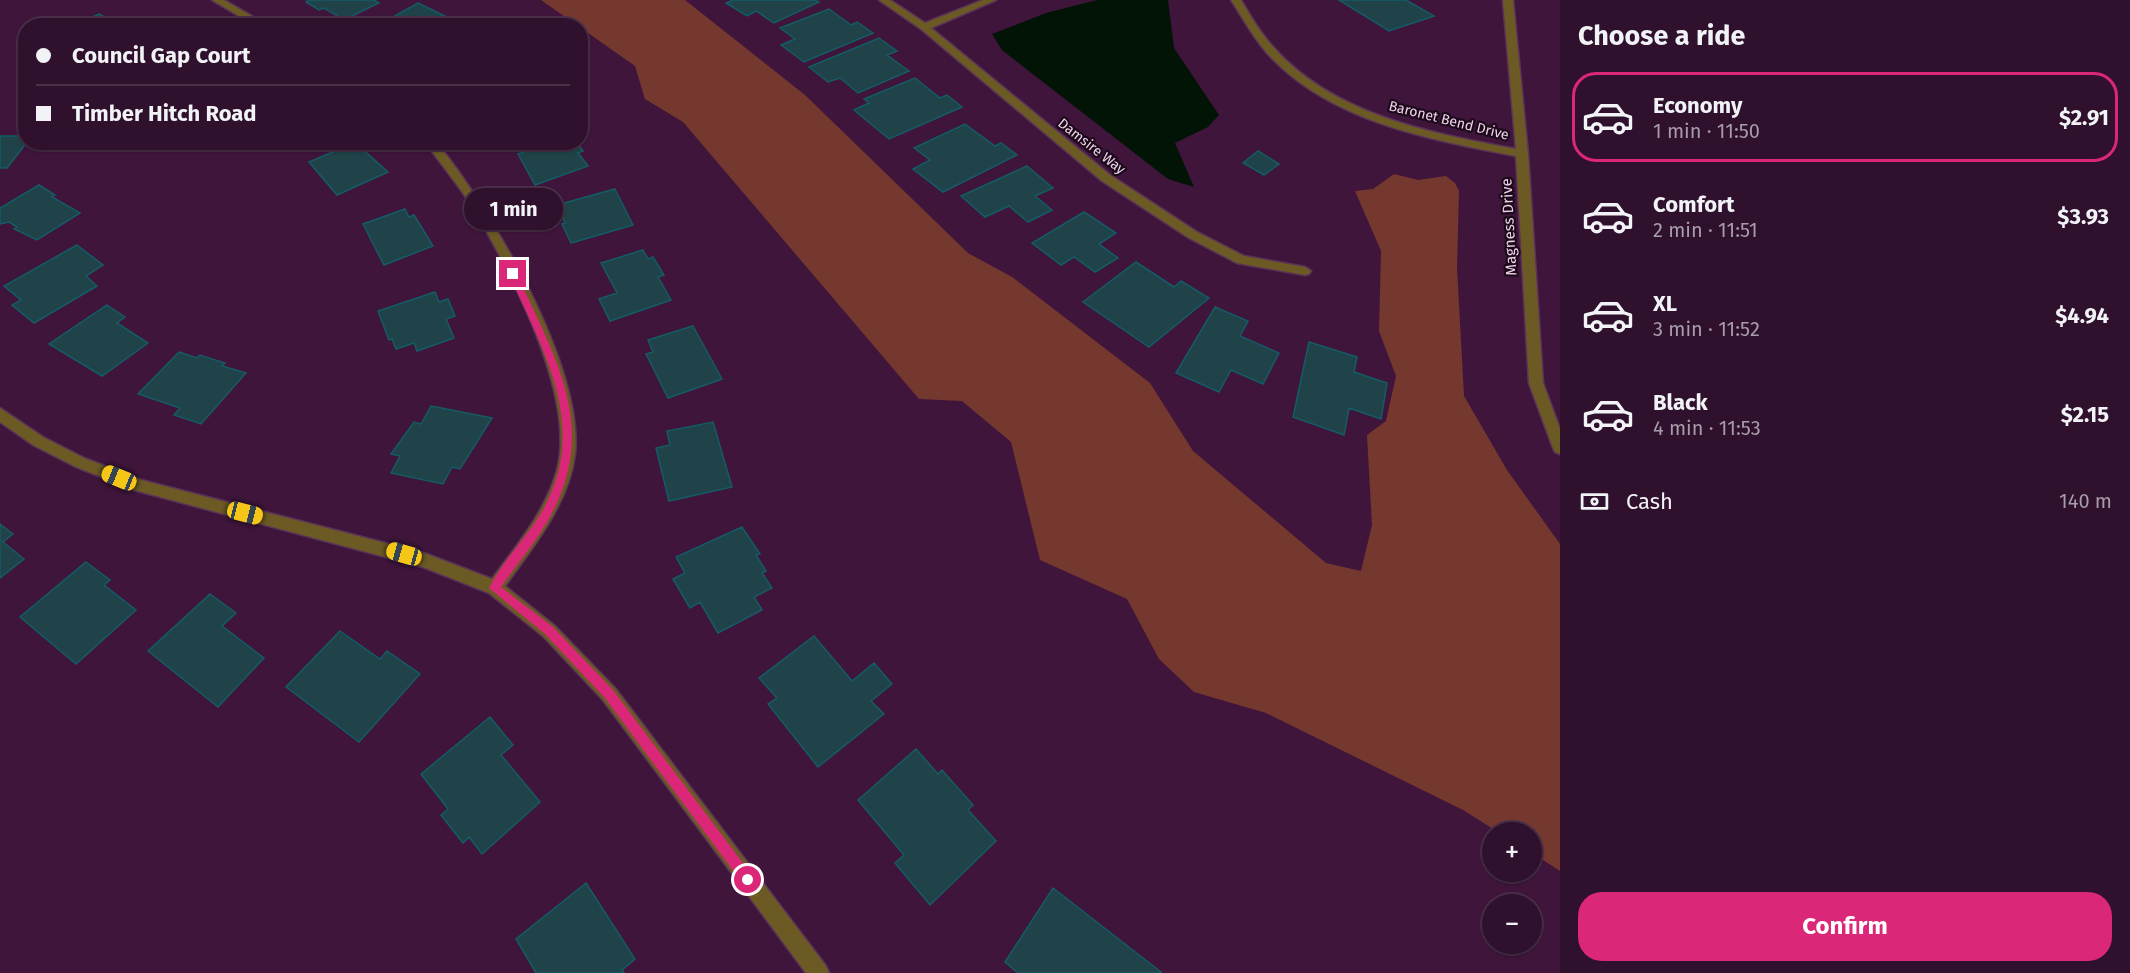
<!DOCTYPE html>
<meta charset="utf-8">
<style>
body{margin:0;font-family:"Fira Sans",sans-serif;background:#371935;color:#f1f3f6;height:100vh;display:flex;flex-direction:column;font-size:22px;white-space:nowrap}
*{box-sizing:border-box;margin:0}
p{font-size:20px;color:#a79daa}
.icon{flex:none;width:33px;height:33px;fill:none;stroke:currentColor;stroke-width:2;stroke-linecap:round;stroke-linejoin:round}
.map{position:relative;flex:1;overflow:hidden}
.details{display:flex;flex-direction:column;background:#2f102d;width:570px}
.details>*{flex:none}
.top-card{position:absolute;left:18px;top:18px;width:570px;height:132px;border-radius:24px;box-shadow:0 2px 4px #0004,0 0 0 2px #4a3049;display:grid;align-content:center;height:132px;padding:0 18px;background:#2f102d}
.controls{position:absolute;left:1482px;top:822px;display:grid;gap:12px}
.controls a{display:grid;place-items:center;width:60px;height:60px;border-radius:50%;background:#2f102d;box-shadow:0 2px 4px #0004,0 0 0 2px #4a3049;font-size:30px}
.end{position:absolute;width:27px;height:27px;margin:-14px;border:8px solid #db2777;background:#fff;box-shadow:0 0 0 3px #fff}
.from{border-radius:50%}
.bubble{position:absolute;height:42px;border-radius:21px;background:#2f102d;box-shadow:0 2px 4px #0004,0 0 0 2px #4a3049;font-size:20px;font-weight:700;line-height:42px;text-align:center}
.car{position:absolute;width:18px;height:36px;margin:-18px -9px;border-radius:8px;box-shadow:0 0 4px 2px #0007;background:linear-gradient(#f5c518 24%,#345 0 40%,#f5c518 0 76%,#345 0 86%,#f5c518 0)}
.top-card b{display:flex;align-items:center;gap:21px;height:57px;font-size:22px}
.top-card b+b{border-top:2px solid #4a3049}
.top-card i{width:15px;height:15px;background:#f1f3f6}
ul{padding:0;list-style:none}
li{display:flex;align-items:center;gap:18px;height:90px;margin:0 12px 9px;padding:0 6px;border:3px solid transparent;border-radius:24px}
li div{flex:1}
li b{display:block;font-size:22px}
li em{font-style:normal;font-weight:700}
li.current{border-color:#db2777}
li>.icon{width:54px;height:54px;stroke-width:1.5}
h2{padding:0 18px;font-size:27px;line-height:72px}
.pay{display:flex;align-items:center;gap:15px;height:66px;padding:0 18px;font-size:22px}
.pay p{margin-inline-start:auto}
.button{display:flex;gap:12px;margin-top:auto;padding:12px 18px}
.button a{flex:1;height:69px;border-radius:24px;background:#db2777;color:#fff;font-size:24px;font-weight:700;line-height:69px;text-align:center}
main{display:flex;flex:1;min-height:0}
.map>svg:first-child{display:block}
.green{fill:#75382f}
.water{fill:#011405}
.building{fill:#1f4349;stroke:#145c66;stroke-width:1.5}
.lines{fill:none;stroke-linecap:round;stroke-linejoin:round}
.street-casing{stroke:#5b3358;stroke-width:3}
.street{fill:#6c5a25;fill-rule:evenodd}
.route{fill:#db2777}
.labels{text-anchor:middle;stroke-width:4.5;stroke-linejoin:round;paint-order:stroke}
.far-street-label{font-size:14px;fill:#edd2ea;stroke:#1c0a1a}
.street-label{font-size:15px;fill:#edd2ea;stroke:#1c0a1a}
</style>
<main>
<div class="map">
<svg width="1560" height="973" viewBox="0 0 1560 973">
<rect width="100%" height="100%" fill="#3f153c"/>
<path class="green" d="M541,0H685L805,95L968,253L1012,277L1150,383L1193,451L1326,563L1361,571L1372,525L1367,435L1386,421L1396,376L1379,331L1381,251L1355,191L1373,189L1394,174L1418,180L1446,176L1455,183L1459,191L1457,268L1464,396L1507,470L1560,544V871L1532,853V832H1498L1463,810L1266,713L1194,692L1159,659L1127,599L1040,560L1011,442L962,401L919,399L683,122L645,99L635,66Z"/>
<path class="water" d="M1097,0H1168L1174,48L1219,115L1208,127L1175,143L1194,187L1168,179L1002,50L992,34L1046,13Z"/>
<path class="building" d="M309,0H374L379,3L344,20L324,8L319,10L306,2Z
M733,0H815L819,2L774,23L756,11L747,16L726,3Z
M1339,0H1406L1434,16L1389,31Z
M418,3L449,18L436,26H386L382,23Z
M829,9L851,25L857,22L873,33L804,62L781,45L795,39L780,28Z
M99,14L119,25L128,20L137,26H73Z
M879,38L897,51L887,55L909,71L858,93L840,78L828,82L809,67Z
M915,78L940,98L947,95L962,107L889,139L854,110L869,103L864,99Z
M965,124L995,146L1001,143L1017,155L943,192L913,169L930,160L914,148Z
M0,136H26L27,142L7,168H0Z
M524,142H577L583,151L578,153L588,166L535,185L518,154L529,150Z
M349,145L354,151L361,148L388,172L337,195L309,162Z
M1258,151L1279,164L1264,175L1243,163Z
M1027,166L1053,188L1035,196L1052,210L1028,222L1009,206L985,217L961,196Z
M39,185L55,195L52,197L80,213L37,240L14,229L17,227L9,222L0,224V208Z
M615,189L633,225L571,243L562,224L565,223L557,205Z
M405,209L409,217L414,215L433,246L384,265L363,224Z
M1084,212L1116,233L1099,244L1118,258L1095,272L1074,257L1061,265L1032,243Z
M77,245L103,265L86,276L97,286L34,323L12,305L21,300L4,286Z
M643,250L648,259L653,257L664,275L658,277L671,300L610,321L599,299L617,293L601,263Z
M1136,262L1174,287L1181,281L1209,298L1149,347L1083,302Z
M435,292L439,302L448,299L455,316L446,319L454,338L417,351L414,343L396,349L392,339L389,340L378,311Z
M107,305L125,317L117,323L148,343L102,376L49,344Z
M1215,307L1248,321L1240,336L1279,353L1263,384L1231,370L1219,392L1176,373Z
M693,326L722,379L668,398L646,354L653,352L648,340Z
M1309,342L1357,357L1354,372L1387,383L1381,419L1349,408L1344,435L1293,417Z
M179,352L197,358L200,355L225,363L222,366L246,373L201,424L174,415L180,408L138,394Z
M431,406L492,418L460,469L452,467L443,484L391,473L400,456L391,454L414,422L421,424Z
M713,422L732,487L669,501L656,448L670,445L667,431Z
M0,524L13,534L3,542L24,559L0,578Z
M742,527L760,554L756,555L766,571L762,573L772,588L754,597L762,610L718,633L700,602L690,608L673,579L685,573L676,557Z
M86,562L110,580L104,585L136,610L76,664L20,617Z
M210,594L236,613L222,626L264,658L218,707L148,651Z
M340,631L380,659L387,651L420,674L359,742L286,687Z
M814,636L852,681L874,663L892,684L871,701L884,714L818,767L768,704L777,698L759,678Z
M490,717L513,745L501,755L540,802L482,854L469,837L463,843L441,815L448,809L421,774Z
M916,749L938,774L942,770L973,805L968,810L996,841L930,905L895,863L904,855L858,800Z
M586,883L635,959L622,970L624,973H536L516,939Z
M1053,888L1161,972V973H1018L1005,962Z"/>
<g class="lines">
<g class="street-casing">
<path id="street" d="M212,0H224L269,26H256Z
M879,0H890L925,23L983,0H996L931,28L1110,175L1197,232L1244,256L1305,267L1311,271L1309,274L1305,275L1237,263L1189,238L1102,181L921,29Z
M1231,0H1241C1251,17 1261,34 1275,49C1336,116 1431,133 1516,149L1503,0H1513L1528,154L1543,383L1560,429V454L1555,452L1553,448L1529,383L1516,156C1429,139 1330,122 1267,53C1253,37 1243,18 1231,0Z
M425,142H436C490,207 585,369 575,454C569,504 533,547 505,586L555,626L615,688L826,966L829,973H806L603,700L543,636L489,593L423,567L134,490L74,466L33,445L0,422V408L43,437L84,458L141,480L424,553L492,579C516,546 546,511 557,470C577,396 509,268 471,205C457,183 440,163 425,142Z"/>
</g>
<use href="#street" class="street"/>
</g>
<path class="route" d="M513,271L517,274C552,353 597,420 555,507C542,535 519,561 501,587L553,627L613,690L752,875V884L748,886L743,884L605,698L545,634L489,588C504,558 531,534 546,504C588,422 542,349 509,274Z"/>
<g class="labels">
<g class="far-street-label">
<text transform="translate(1449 120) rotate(14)" y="5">Baronet Bend Drive</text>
<text transform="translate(1092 146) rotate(38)" y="5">Damsire Way</text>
</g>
<g class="street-label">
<text transform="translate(1509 227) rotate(-93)" y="5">Magness Drive</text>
</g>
</g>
</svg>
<div class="controls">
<a>+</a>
<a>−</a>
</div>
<i class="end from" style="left:748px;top:880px"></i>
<i class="end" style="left:513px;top:274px"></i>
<div class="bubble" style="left:464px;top:188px;width:99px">1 min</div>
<i class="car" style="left:119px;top:478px;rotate:292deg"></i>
<i class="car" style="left:245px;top:513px;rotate:104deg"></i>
<i class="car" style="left:404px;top:554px;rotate:286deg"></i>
<div class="top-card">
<b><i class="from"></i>Council Gap Court</b>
<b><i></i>Timber Hitch Road</b>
</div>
</div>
<section class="details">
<h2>Choose a ride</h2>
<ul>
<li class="current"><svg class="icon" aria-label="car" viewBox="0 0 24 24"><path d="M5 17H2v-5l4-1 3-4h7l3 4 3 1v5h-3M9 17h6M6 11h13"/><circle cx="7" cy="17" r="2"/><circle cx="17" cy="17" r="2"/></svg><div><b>Economy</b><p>1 min · 11:50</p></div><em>$2.91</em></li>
<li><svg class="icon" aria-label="car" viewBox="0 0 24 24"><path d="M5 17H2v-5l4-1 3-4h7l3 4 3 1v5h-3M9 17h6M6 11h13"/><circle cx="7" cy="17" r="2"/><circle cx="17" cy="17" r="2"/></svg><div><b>Comfort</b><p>2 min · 11:51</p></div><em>$3.93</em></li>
<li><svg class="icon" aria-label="car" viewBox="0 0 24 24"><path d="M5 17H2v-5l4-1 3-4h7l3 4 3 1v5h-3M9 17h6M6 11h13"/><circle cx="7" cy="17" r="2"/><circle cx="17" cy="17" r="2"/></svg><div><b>XL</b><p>3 min · 11:52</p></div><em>$4.94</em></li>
<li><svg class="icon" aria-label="car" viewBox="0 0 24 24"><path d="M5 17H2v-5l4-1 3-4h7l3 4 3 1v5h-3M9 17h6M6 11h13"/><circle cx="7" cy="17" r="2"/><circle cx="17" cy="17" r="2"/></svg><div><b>Black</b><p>4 min · 11:53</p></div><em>$2.15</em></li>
</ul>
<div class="pay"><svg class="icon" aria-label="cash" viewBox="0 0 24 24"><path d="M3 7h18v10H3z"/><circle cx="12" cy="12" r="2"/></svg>Cash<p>140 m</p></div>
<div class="button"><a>Confirm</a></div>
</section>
</main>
